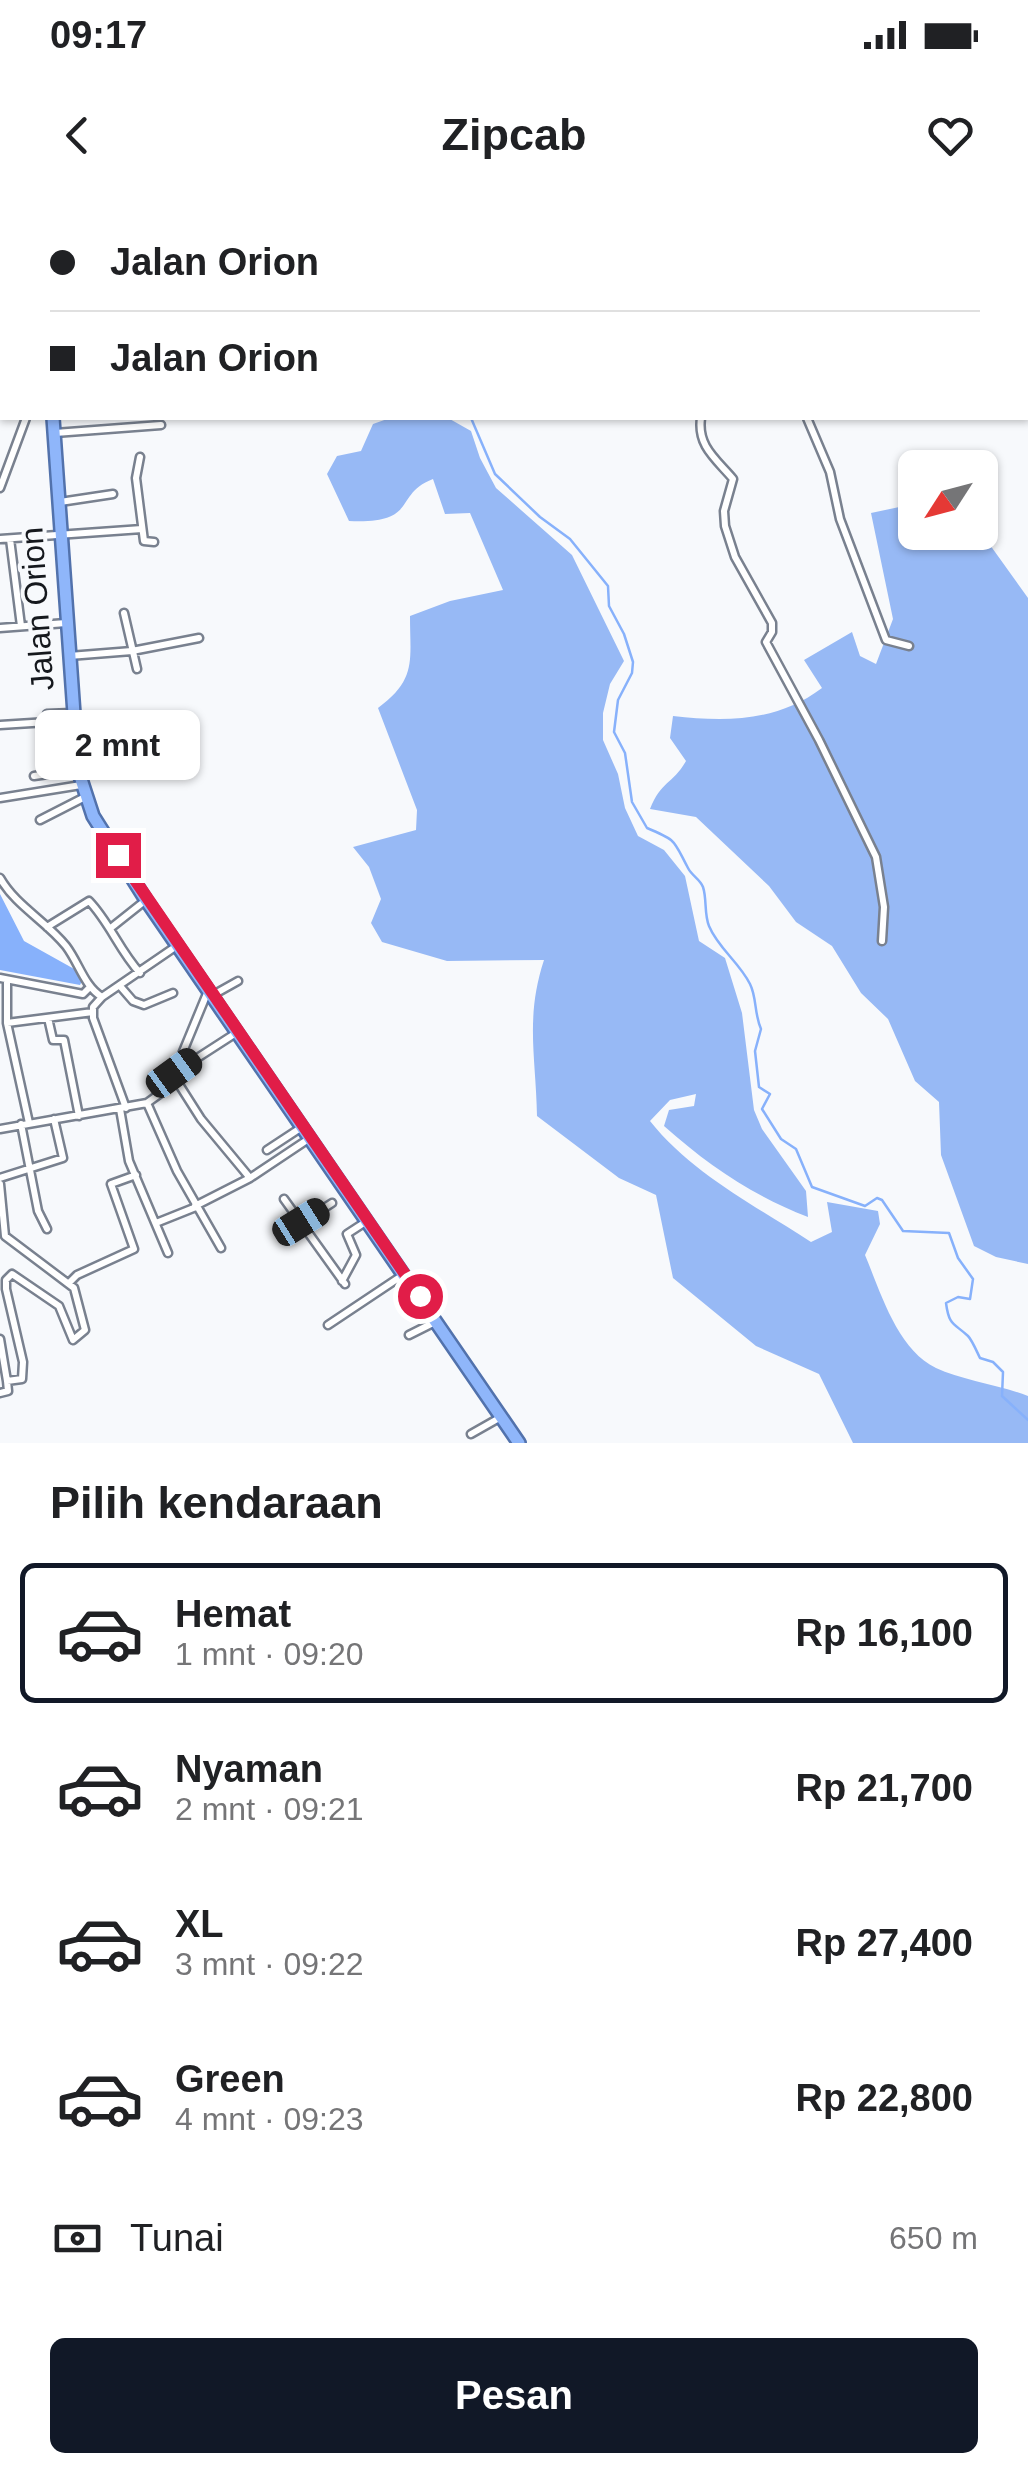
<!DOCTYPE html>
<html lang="id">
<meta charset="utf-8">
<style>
body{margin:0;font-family:Arial,sans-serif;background:#f6f6f6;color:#202124;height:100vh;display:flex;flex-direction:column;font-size:38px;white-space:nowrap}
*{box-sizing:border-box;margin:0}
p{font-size:32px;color:#757577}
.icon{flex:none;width:55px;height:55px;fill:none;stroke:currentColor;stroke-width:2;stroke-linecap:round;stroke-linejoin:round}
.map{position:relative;height:1243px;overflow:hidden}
.sheet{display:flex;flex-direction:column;background:#fff;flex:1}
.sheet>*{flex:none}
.hud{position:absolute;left:0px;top:0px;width:1030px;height:220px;box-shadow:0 2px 8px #0004;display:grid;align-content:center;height:220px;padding:0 50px;background:#fff}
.needle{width:65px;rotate:234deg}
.fabs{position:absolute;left:898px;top:250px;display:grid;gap:20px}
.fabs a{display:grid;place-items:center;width:100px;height:100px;border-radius:15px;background:#fff;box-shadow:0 2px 8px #0004;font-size:50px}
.end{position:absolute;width:45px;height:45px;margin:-22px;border:12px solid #e11d48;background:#fff;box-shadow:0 0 0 5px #fff}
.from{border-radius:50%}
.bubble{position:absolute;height:70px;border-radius:15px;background:#fff;box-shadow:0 2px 8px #0004;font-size:32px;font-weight:600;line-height:70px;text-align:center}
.car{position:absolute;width:30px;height:60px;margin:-30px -15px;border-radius:12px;box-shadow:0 0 8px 2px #0007;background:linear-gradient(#222 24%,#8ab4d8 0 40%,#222 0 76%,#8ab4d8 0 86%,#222 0)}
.hud b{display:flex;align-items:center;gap:35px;height:95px;font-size:38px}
.hud b+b{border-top:2px solid #e0e0e0}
.hud i{width:25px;height:25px;background:#202124}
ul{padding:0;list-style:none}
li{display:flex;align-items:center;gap:30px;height:140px;margin:0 20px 15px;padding:0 30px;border:5px solid transparent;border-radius:15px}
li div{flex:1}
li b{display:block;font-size:38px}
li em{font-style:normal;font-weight:600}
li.selected{border-color:#111827}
li>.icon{width:90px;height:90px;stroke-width:1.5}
h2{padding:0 50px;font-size:45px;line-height:120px}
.pay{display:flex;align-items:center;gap:25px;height:110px;padding:0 50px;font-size:38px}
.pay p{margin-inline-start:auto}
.action{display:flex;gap:20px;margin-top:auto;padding:20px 50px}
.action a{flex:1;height:115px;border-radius:15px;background:#111827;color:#fff;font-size:40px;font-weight:600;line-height:115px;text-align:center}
.status{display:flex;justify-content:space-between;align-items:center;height:70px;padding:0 50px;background:#fff;direction:ltr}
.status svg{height:28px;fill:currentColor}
header{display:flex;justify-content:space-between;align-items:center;height:130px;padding:0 50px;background:#fff;font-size:45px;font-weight:600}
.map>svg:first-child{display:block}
.forest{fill:#97b9f5}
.water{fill:#87b1fb}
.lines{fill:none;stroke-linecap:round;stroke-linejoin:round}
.stream{stroke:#87b1fb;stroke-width:2.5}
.minor-casing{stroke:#79818f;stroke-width:11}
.trunk-casing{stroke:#5272ac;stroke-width:16}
.minor{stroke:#fff;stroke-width:6}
.trunk{stroke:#8fb6fa;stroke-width:11}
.route{stroke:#e11d48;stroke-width:12}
.labels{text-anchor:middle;stroke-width:8;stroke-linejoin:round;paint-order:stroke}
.street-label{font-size:32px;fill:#15181d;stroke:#f7f9fc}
</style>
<div class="status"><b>09:17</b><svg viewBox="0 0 49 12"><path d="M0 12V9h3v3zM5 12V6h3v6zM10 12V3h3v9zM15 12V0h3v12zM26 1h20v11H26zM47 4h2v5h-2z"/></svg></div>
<header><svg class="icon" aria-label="back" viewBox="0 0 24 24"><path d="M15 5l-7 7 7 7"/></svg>Zipcab<svg class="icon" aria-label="heart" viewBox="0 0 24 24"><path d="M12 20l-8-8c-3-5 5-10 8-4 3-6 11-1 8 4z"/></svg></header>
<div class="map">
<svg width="1028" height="1243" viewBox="0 0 1028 1243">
<rect width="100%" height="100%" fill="#f7f9fc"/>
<path class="forest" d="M390,218H448L471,231L480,258L496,288L572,355L624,461L610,484L603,513V540L618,574L625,608L638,636L664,650L685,676L699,741L725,758L742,813L754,910L762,929L806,991L808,1017C752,995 709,966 664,926L669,910L694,906L696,894L670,900L650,921C692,974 756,1006 811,1042L832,1032L827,1002L878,1011L880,1024L865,1055C881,1093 897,1149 936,1168C961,1180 1000,1185 1028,1196V1243H853L819,1174L756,1146L673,1078L656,995L619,978L537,916C536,857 525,818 544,760L447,761L382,742L371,723L381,699L369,667L353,647L416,630L417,610L378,508C417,479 410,461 410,416L450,401L503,390L470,313L445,314L433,279C392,295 420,324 349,321L327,274L337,256L361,251L373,224Z
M904,306L915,307V332L980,331L1028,398V1064L996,1057L974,1046L941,955L939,902L915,881L888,819L861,793L832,746L796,722L769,686L696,617L650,609C661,581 673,584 686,561L670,538L673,516C726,522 777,522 822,488L804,460L852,432L860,456L876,464L893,419L871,313Z"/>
<path class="water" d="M0,694L24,741L76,770L82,781L80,785L0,770Z"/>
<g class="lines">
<path class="stream" d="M382,2L384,0
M471,218L495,274L540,317L570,339L608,386L609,406L624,434L633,462L632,473L618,500L614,532L625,553L632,602L647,628C678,641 673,640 688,668C692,676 700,679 703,687C707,699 704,714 709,726C718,748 739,762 750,784C757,798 754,813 761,829L755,851L759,887L770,894L762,909L781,939L796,949L812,987L865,1006L877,998L882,1000L903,1031L949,1033L958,1058L973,1079L970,1099L958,1097L946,1103C949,1126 954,1123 968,1136C972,1140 977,1152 980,1158L993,1162L1003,1172L1002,1196L1028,1220"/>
<g class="minor-casing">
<path id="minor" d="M216,0L218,2
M343,0L345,2
M488,0L490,2
M538,0L539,2
M630,0L631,2
M739,0L740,2
M776,0L777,2
M96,2L97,0
M314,2L320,0
M377,2L378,0
M504,2L508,0
M0,30L2,48
M1028,48V47
M0,54H2
M1028,106V105
M1028,111V113
M0,131L2,128
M701,218C697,246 716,259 733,279L724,311L725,326L735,357L772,423V432L766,442L819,540L876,657L884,707L882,741
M807,218L830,272L840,319L886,440L909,446
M55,233L161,225
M140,257L136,278L144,341L154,342
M0,288L26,218
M60,302L113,294
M0,339L142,329
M10,339L21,426
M124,413L137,469
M0,428L66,423
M69,456L132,451L199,438
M0,525L48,522L47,514L72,513
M74,531L105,528L108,545
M34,576L76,570
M0,598L81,585
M40,620L85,597
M0,678C16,706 46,721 66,746C79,763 84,786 102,797
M47,727L89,701C110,723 119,750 140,773
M112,727L146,700
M0,778L83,794L89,788
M7,780V823L29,923
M120,786L133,801L144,805L173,793
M213,795L238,781
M48,818L53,840H64L79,916
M7,823L93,812
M175,871L208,791
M173,875L201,919L250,978
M147,903L177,971L221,1048
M126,908L93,818V807L102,797L178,745
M120,909L129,961L168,1053
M21,924L38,1011L47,1029
M0,929L147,903L165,890L174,873L236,833
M267,950L302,927
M0,978L63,958L54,919
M0,984L5,1036L74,1088L85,1130L73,1140L59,1106L12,1074L6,1080V1089L23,1162L22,1179L7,1181L0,1139
M284,999L345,1084
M195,1006L250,978L310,938
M156,1023L196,1007
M301,1023L332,1003
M342,1081L356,1055L347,1034L367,1021
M69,1083L77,1075L134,1049L111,984L136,975
M328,1125L403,1075
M409,1135L435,1122
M0,1193L8,1191L7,1181
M471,1234L501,1217"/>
</g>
<g class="trunk-casing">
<path id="trunk" d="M36,0V2
M53,218L78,570L93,616L146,700L519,1243"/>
</g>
<use href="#minor" class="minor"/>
<use href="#trunk" class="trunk"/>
</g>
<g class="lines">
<path class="route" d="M118,655L420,1096"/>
</g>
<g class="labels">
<g class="street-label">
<text transform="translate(37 409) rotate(-94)" y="11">Jalan Orion</text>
</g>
</g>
</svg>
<div class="fabs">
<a><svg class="needle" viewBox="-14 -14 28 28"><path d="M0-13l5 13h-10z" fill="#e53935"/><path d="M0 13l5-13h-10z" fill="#757577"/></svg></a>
</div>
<i class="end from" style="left:420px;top:1096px"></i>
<i class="end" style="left:118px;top:655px"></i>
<div class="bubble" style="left:35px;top:510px;width:165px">2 mnt</div>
<i class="car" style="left:174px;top:873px;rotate:54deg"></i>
<i class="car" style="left:301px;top:1022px;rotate:58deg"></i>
<div class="hud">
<b><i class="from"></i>Jalan Orion</b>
<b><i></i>Jalan Orion</b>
</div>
</div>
<section class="sheet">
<h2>Pilih kendaraan</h2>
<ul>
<li class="selected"><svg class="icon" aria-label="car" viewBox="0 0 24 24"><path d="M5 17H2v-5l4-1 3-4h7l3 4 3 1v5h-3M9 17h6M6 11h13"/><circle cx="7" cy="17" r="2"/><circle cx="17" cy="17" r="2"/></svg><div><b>Hemat</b><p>1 mnt · 09:20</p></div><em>Rp 16,100</em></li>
<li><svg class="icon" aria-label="car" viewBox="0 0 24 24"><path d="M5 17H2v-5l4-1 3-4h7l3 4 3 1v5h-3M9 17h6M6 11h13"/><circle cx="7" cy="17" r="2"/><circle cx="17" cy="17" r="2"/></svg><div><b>Nyaman</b><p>2 mnt · 09:21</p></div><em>Rp 21,700</em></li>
<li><svg class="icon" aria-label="car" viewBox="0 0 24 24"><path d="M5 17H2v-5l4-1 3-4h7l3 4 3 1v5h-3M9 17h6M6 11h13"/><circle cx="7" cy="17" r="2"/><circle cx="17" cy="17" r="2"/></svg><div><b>XL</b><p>3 mnt · 09:22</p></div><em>Rp 27,400</em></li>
<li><svg class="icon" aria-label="car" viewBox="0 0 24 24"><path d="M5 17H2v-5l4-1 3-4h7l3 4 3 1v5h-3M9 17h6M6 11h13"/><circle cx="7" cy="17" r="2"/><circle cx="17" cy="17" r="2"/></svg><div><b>Green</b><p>4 mnt · 09:23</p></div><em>Rp 22,800</em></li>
</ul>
<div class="pay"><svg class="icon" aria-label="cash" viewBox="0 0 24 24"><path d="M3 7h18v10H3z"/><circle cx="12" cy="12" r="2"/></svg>Tunai<p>650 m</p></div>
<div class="action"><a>Pesan</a></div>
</section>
